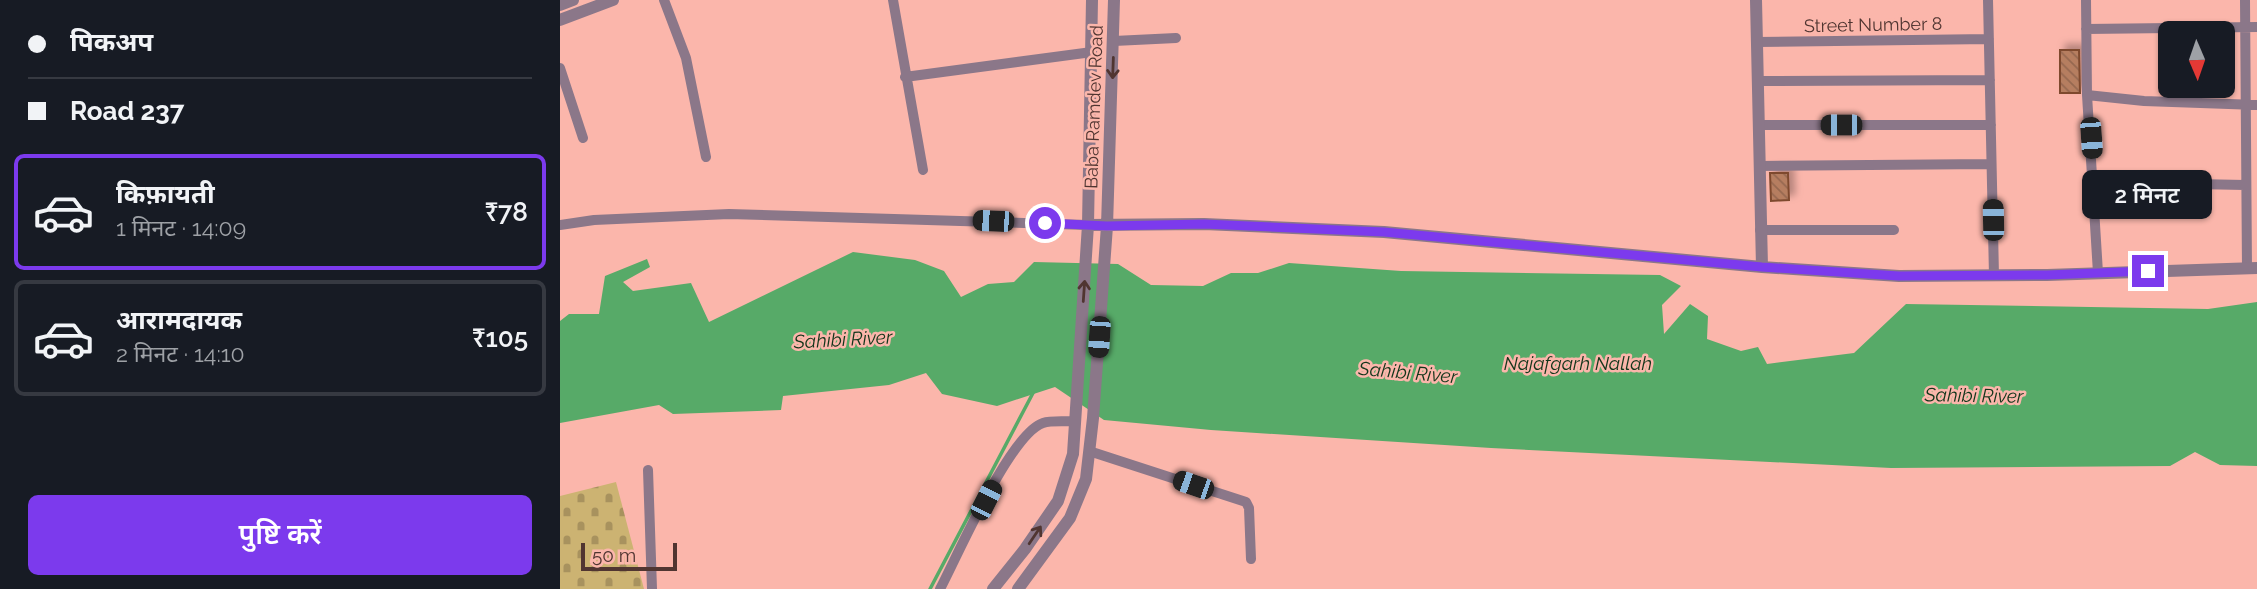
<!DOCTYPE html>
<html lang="hi">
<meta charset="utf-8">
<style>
body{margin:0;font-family:Raleway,"Noto Sans Devanagari",sans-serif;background:#242831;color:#f1f3f6;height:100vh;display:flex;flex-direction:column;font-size:26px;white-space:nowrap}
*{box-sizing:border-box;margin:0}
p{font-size:23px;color:#9ea1a6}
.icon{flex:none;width:38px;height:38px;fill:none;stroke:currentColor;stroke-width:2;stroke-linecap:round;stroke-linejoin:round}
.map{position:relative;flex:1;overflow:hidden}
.panel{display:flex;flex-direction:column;background:#171b24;width:560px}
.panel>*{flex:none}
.hud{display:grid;align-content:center;height:154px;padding:0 28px;background:#171b24}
.needle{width:46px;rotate:178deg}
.fabs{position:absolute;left:1598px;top:21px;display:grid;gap:14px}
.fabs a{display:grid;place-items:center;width:77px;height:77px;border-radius:10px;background:#171b24;box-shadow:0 2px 5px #0004;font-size:35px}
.scale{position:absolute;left:21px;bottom:18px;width:96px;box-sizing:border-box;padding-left:7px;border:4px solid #503531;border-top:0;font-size:19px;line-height:24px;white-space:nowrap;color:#503531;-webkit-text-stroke:5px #fbb6ab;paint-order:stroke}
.end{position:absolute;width:32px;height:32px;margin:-16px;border:9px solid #7c3aed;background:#fff;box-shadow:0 0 0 4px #fff}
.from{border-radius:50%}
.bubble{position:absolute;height:49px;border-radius:10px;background:#171b24;box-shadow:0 2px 5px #0004;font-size:23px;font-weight:600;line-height:49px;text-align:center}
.car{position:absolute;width:21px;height:42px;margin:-21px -10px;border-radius:9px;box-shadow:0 0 5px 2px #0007;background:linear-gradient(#222 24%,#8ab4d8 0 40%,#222 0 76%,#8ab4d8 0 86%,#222 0)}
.hud b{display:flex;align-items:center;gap:24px;height:66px;font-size:26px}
.hud b+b{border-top:2px solid #363941}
.hud i{width:18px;height:18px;background:#f1f3f6}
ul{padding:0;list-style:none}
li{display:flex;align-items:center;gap:21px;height:116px;margin:0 14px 10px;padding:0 14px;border:4px solid #363941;border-radius:10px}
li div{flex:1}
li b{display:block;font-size:26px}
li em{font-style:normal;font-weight:600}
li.on{border-color:#7c3aed}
li>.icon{width:63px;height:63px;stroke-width:1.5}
.action{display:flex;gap:14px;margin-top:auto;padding:14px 28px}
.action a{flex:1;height:80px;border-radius:10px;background:#7c3aed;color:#fff;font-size:28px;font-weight:600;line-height:80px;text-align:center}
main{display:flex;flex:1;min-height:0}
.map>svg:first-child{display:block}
.cemetery{fill:url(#cemetery-stones)}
.water{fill:#57aa68}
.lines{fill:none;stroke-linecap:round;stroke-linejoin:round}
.stream{stroke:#57aa68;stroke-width:3.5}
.building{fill:url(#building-back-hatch);stroke:#7e4a2e;stroke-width:2;filter:url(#shadow)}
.minor{stroke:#8b7789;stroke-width:10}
.tertiary{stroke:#8b7789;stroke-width:12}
.oneway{stroke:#503531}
.route{stroke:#7c3aed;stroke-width:9}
.labels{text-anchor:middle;stroke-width:5;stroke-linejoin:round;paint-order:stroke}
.street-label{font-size:18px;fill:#503531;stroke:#fbb6ab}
.water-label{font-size:19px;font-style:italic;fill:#12351a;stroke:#fbb6ab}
</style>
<main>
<section class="panel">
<div class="hud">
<b><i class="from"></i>पिकअप</b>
<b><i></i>Road 237</b>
</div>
<ul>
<li class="on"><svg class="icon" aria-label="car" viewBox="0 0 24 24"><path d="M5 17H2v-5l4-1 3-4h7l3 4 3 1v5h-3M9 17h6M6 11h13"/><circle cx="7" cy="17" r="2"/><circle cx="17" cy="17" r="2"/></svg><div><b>किफ़ायती</b><p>1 मिनट · 14:09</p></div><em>₹78</em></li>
<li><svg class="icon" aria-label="car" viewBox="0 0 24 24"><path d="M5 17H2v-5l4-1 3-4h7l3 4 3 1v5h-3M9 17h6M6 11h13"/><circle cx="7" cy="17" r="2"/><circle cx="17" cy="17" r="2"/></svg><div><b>आरामदायक</b><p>2 मिनट · 14:10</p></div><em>₹105</em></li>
</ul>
<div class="action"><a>पुष्टि करें</a></div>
</section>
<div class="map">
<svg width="1697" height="589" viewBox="0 0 1697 589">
<defs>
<pattern id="cemetery-stones" width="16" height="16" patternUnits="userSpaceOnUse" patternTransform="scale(1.75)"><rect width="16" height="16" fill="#ccb372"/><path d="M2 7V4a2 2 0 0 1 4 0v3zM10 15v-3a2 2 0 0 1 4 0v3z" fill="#a8925e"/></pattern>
<pattern id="building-back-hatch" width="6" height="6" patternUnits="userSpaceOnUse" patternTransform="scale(1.75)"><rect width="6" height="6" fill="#b67e60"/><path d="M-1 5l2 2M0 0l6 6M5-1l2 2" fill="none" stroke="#966850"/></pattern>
<filter id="shadow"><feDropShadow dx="5.5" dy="-5.5" stdDeviation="3.5" flood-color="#0004"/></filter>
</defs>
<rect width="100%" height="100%" fill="#fbb6ab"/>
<path class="cemetery" d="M56,482L84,589H0V496Z"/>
<path class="water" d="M293,252L355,260L384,271L401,297L428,284L454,282L474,262L558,264L591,285L643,286L671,273H698L729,263L841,271L1100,275L1121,286L1102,305L1104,334L1130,304L1148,316L1147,339L1181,351L1198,347L1207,364L1294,353L1346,304L1648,309L1697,302V466L1660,465L1635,452L1610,466L1331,468L931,448L651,430L544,420L495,387L437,406L382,394L366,373L329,385L223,396L221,410L113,414L99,405L0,423V321L9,314H39L45,276L87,259L90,267L63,282L73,291L131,283L149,322Z"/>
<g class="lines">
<path class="stream" d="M370,589L473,393"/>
</g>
<path class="building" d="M1500,50H1519L1520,93H1500Z
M1210,173H1228L1229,200L1211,201Z"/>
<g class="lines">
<path class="minor" d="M104,0L126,58L146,157
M333,0L363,170
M1428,0L1434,276
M1526,0L1527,95L1538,273
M1685,0L1687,269
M1526,29L1697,27
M554,41L616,38
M1197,42L1429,39
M0,68L23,138
M345,77L532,52
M1197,81L1430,80
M1527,95L1584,101L1697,105
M1198,125H1431
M1199,166L1431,164
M1534,182L1685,185
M0,225L34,220L169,214L528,225
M1200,230H1334
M529,451L686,502L689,508L691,559
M88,470L92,589
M380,589C398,555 450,434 483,423C492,420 506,422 516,421"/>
<path class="tertiary" d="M1196,0L1202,267
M0,5L13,0
M0,20L53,0
M528,225L644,224L824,232L1202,267L1339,276L1487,275L1697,268
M433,589L465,549L498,501L513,454L528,225L532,0
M458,589L510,518L526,479L533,418L547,226L554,0"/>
</g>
<defs><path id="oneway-shaft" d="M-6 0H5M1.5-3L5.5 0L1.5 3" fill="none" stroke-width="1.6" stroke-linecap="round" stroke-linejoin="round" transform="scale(1.75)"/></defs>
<g class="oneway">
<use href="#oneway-shaft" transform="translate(553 68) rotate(92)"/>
<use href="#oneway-shaft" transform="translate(524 291) rotate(-86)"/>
<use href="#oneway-shaft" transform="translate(475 535) rotate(-56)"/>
</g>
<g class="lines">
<path class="route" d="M485,223L547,226L644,224L824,232L1202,267L1339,276L1487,275L1588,271"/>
</g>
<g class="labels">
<g class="street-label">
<text transform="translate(1313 25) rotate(-1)" y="6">Street Number 8</text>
<text transform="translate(534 107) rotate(-88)" y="6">Baba Ramdev Road</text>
</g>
<g class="water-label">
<text transform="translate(283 339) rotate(-3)" y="7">Sahibi River</text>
<text x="1018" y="370">Najafgarh Nallah</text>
<text transform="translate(848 372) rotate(5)" y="7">Sahibi River</text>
<text transform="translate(1414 395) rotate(1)" y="7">Sahibi River</text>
</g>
</g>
</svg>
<div class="fabs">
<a><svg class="needle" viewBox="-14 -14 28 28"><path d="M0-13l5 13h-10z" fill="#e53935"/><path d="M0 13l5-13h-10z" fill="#9ea1a6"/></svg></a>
</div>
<div class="scale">50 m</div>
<i class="end from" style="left:485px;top:223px"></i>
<i class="end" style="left:1588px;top:271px"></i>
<div class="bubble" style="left:1522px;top:170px;width:130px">2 मिनट</div>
<i class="car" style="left:1281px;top:125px;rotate:270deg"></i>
<i class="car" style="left:1531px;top:138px;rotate:176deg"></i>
<i class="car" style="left:1433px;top:220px;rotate:359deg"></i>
<i class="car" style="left:433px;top:221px;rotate:272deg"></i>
<i class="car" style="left:539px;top:337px;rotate:184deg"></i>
<i class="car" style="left:633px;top:485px;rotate:289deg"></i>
<i class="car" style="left:426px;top:500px;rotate:27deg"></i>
</div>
</main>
